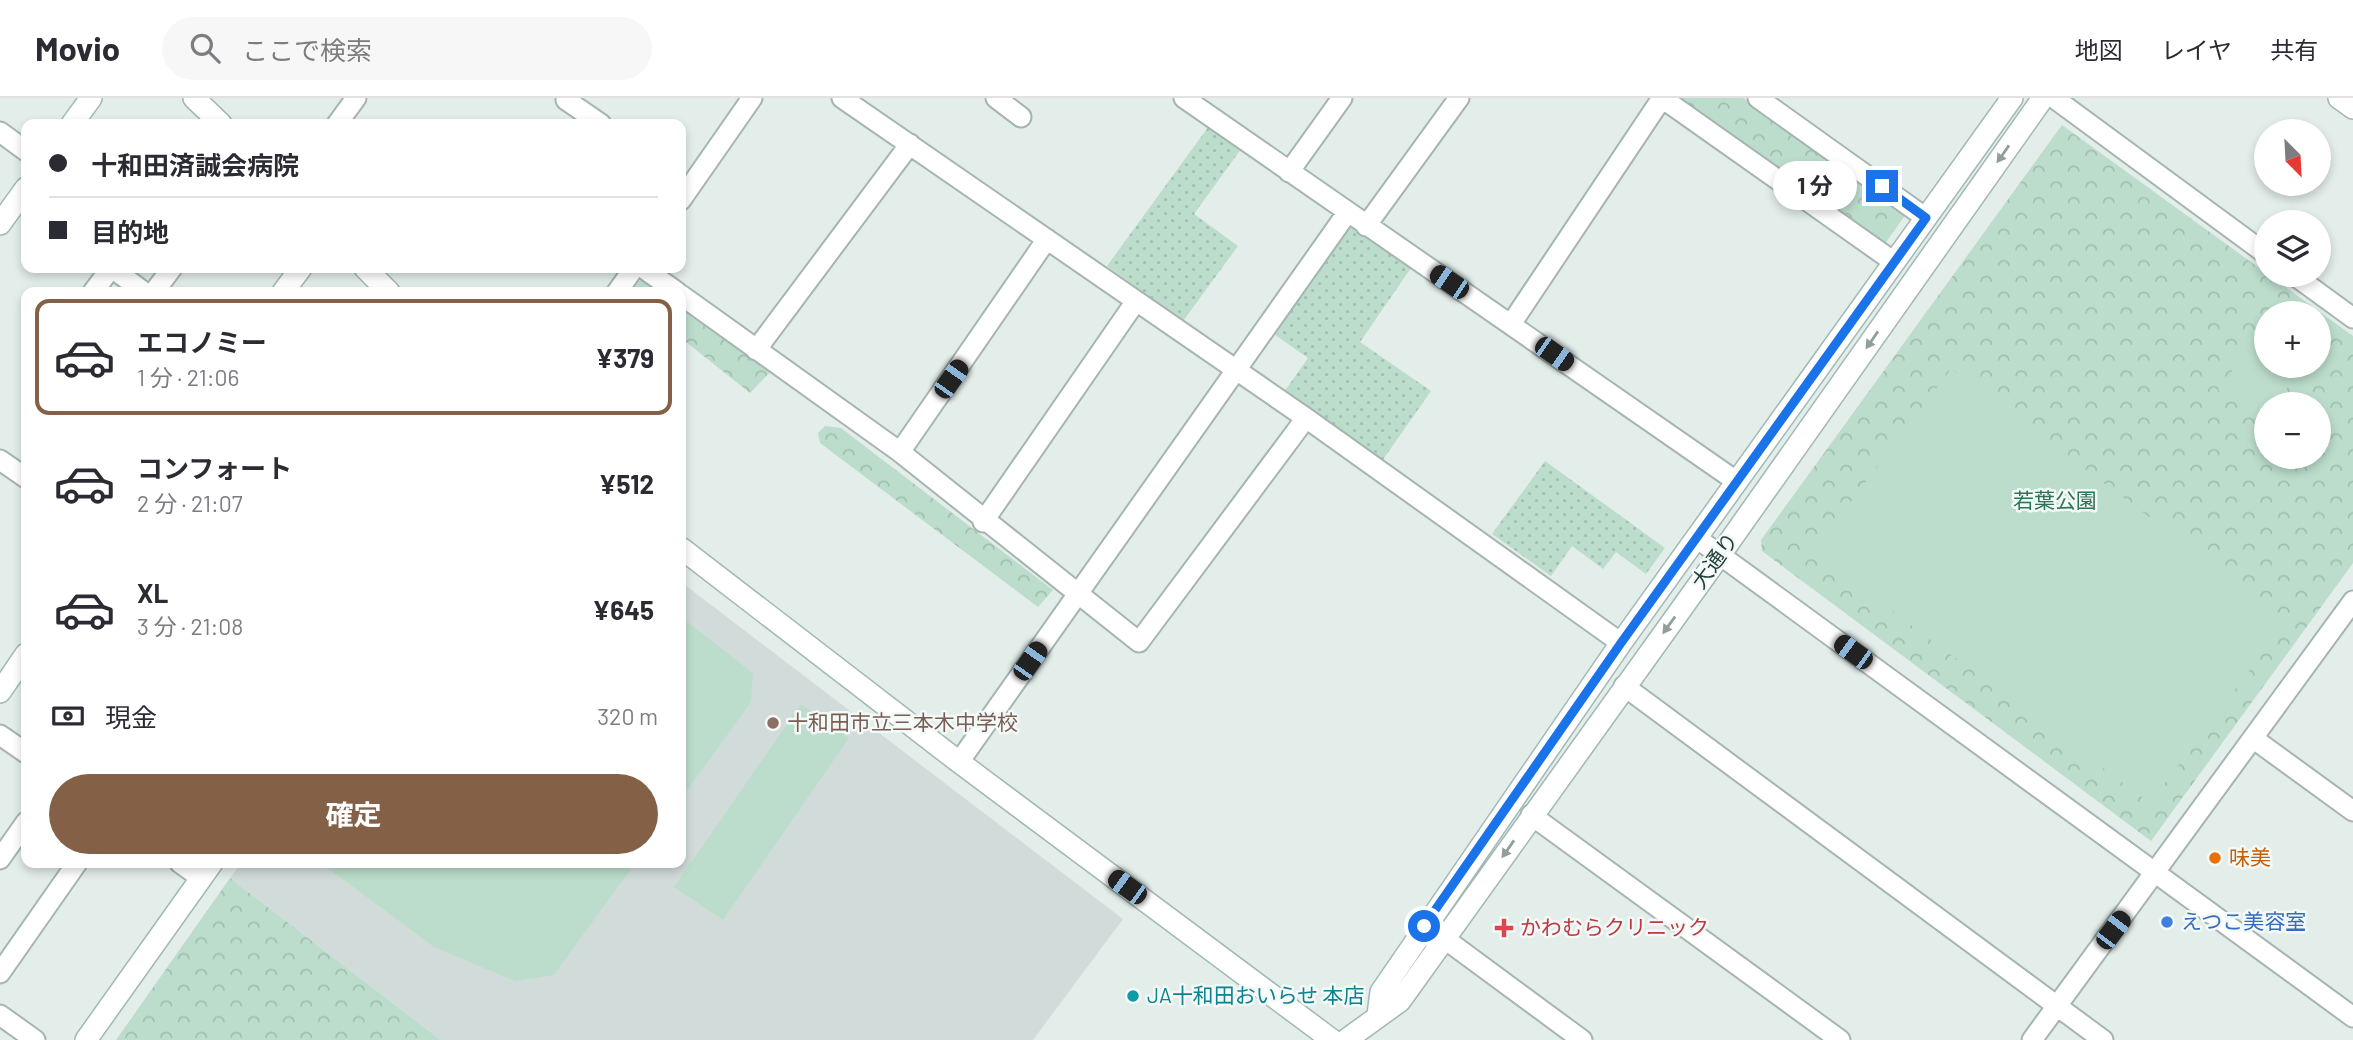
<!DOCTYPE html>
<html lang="ja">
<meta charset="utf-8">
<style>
body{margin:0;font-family:Barlow,"Noto Sans JP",sans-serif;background:#f7f7f7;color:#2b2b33;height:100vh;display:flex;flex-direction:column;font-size:26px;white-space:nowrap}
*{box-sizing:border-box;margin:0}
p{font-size:23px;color:#7c7c81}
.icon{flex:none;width:38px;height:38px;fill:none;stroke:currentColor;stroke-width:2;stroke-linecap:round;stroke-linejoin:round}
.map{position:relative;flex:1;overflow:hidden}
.drawer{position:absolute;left:21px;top:189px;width:665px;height:581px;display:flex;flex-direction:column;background:#fff;border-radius:14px;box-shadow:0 4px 10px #0003}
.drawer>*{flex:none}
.hud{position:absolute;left:21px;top:21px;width:665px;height:154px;border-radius:14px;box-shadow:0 4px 10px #0003;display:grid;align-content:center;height:154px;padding:0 28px;background:#fff}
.needle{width:46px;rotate:156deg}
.fabs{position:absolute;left:2254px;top:21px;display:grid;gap:14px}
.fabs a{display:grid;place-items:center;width:77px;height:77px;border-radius:50%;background:#fff;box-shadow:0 4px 10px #0003;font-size:35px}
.end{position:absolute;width:32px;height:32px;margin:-16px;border:9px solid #1a73e8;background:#fff;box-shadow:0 0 0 4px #fff}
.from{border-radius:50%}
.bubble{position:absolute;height:49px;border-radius:24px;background:#fff;box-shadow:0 4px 10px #0003;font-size:23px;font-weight:700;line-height:49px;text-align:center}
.car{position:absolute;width:21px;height:42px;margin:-21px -10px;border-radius:9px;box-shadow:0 0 5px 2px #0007;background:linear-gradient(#222 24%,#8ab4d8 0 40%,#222 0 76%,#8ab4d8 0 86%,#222 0)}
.hud b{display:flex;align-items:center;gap:24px;height:66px;font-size:26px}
.hud b+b{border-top:2px solid #e1e1e2}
.hud i{width:18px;height:18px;background:#2b2b33}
ul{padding:12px 0 0;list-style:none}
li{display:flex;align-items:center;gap:21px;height:116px;margin:0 14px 10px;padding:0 14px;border:4px solid transparent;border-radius:14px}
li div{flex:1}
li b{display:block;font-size:26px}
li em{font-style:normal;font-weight:700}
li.active{border-color:#846046}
li>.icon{width:63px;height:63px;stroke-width:1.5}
.pay{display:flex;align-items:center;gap:18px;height:77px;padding:0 28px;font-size:26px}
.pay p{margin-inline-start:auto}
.action{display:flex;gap:14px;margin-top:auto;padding:14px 28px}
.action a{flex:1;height:80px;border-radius:42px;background:#846046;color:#fff;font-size:28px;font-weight:700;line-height:80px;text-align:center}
header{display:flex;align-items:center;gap:42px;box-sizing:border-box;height:98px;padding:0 35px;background:#fff;border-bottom:2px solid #e1e1e2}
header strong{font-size:33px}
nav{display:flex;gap:38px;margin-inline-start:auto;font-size:24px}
.search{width:490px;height:63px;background:#f7f7f7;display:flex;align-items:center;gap:18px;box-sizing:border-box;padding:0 24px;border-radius:38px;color:#7c7c81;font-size:26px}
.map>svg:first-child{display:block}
.built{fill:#d1dcda}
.forest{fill:url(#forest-crowns);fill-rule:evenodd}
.garden{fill:url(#garden-dots)}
.pitch{fill:#bcddcc}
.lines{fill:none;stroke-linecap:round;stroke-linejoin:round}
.street-casing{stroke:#a6b5b2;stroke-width:23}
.secondary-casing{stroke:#a1b8b5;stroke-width:24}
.street{stroke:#fff;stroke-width:19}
.secondary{stroke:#fff;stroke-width:21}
.oneway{fill:#919e9e}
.route{stroke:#1a73e8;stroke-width:9}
.education-dot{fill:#8d6e63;stroke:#f3f9f7;stroke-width:2.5}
.food-dot{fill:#e8710a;stroke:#f3f9f7;stroke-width:2.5}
.shop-dot{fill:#3f7fe0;stroke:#f3f9f7;stroke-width:2.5}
.health-dot{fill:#e0444e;stroke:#f3f9f7;stroke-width:2.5}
.culture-dot{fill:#0f9aa8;stroke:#f3f9f7;stroke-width:2.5}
.labels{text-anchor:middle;stroke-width:5;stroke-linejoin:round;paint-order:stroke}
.park-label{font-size:21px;fill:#2d7457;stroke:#f3f9f7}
.street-label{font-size:21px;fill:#233e3c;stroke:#f3f9f7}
.education-label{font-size:21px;fill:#785e54;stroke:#f3f9f7;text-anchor:start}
.food-label{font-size:21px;fill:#c56008;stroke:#f3f9f7;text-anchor:start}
.shop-label{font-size:21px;fill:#366cbe;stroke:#f3f9f7;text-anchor:start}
.health-label{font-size:21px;fill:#be3a42;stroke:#f3f9f7;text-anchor:start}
.culture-label{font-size:21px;fill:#0d838f;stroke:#f3f9f7;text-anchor:start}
</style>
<header>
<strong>Movio</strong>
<div class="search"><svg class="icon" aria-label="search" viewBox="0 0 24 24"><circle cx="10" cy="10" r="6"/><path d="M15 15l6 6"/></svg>ここで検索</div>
<nav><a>地図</a><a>レイヤ</a><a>共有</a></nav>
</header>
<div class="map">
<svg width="2353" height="942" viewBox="0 0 2353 942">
<defs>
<pattern id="forest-crowns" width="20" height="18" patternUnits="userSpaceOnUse" patternTransform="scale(1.75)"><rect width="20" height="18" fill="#bcddcc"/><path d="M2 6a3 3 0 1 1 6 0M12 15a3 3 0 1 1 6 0" fill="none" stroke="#a1bfb0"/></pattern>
<pattern id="garden-dots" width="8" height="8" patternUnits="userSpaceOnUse" patternTransform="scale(1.75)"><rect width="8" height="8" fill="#bcddcc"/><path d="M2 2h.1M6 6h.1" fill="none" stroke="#a1bfb0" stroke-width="1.8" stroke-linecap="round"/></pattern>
</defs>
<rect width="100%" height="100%" fill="#e3edea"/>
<path class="built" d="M681,484L1123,821L1033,942H441L230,780L241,765H681Z"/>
<path class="forest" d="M1676,0H1743L1906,116L1884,147Z
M2062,27L2353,238V465L2151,743L1762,453L1761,442ZM2266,215H2319V268H2266ZM2266,306H2319V359H2266Z
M650,181L668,194H632L639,183Z
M681,204L774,270L750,295L681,240Z
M825,328L841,330L1053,492L1038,509L820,345L818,335Z
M230,780L433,936L441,942H116Z"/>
<path class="garden" d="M1209,28L1241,51L1194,116L1238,148L1183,223L1107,168Z
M1347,125L1411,170L1360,244L1431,293L1382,363L1284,294L1308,260L1271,234Z
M1545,363L1665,450L1646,476L1616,454L1603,471L1572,448L1551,478L1492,436Z"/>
<path class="pitch" d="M2266,227V268H2304L2275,306H2266V319L2262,324L2218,292Z
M1951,271L2287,522L2150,705L1813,454Z
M681,519L753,575L751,604L681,701Z
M801,606L849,640L723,822L674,789Z
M321,765H635L554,877L515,883L434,849Z"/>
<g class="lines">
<g class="street-casing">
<path id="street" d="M842,0L1306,320L1621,545
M996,0L1021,19
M1184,0L1736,383
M1662,0L1894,164
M1758,0L1926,120
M2054,0L2266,156
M566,2L601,26
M337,26L356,0
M0,34L26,53
M1289,74L1342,0
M681,102L752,0
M1366,128L1459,0
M112,170L144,194
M643,170L677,194
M2294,177L2353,220
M93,194L111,170
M154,194L172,170
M617,194L634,170
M681,197L900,354L1139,544L1306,320
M1511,226L1662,0
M756,252L910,46
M900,354L1047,141
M0,362L26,380
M983,424L1136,203
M1698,441L2353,919
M1624,588L2103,942
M0,637L26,655
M2254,641L2353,713
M959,664L1347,115
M1531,717L1840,942
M0,761L26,724
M180,765L201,780
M1445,841L1582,942
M0,875L77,765
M0,917L35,942
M2032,942L2353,503"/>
</g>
<g class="secondary-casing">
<path id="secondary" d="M194,0L221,26
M2339,0L2353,10
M72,26L91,0
M0,126L26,90
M365,170L389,194
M283,194L301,170
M681,450L959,664L1332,942
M0,594L26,556
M1378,917L1381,894L1621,545L2012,0
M86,942L212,765
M1346,942L1400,903L1720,457L2043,0"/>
</g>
<use href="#street" class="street"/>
<use href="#secondary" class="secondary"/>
</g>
<defs><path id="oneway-solid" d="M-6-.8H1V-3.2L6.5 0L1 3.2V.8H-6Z" transform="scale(1.75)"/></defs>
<g class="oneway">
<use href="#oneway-solid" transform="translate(2003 56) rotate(125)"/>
<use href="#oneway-solid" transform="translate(1872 242) rotate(125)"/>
<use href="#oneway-solid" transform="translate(1669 527) rotate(126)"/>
<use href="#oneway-solid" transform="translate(1508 751) rotate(125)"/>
</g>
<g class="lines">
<path class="route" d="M1424,828L1621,545L1926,120L1882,88"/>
</g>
<circle class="education-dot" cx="773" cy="625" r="7"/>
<circle class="food-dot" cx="2215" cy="760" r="7"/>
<circle class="shop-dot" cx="2167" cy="824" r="7"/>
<path class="health-dot" d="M1500.5 819.5h7v7h7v7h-7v7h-7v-7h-7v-7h7z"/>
<circle class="culture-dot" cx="1133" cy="898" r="7"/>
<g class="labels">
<g class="park-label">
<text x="2055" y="410">若葉公園</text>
</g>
<g class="street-label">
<text transform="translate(1715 463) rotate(-54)" y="7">大通り</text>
</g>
<g class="education-label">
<text x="787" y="632">十和田市立三本木中学校</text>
</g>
<g class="food-label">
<text x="2229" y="767">味美</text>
</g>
<g class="shop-label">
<text x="2181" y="831">えつこ美容室</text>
</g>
<g class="health-label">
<text x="1520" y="837">かわむらクリニック</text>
</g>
<g class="culture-label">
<text x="1147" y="905">JA十和田おいらせ 本店</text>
</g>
</g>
</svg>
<div class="fabs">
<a><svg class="needle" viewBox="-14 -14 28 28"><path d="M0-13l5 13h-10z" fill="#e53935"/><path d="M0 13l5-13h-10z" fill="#7c7c81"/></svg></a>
<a><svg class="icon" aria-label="layers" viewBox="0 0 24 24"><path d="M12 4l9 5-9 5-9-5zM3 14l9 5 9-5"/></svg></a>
<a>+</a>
<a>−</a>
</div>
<i class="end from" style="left:1424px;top:828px"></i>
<i class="end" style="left:1882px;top:88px"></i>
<div class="bubble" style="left:1773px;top:63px;width:84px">1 分</div>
<i class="car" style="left:1449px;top:184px;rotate:304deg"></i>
<i class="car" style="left:1554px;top:256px;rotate:125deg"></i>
<i class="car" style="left:951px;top:281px;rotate:35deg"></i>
<i class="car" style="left:1853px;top:554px;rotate:306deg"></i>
<i class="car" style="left:1030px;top:563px;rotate:35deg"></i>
<i class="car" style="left:1127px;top:789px;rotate:306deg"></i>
<i class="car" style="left:2113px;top:832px;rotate:37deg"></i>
<div class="hud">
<b><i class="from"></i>十和田済誠会病院</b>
<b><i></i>目的地</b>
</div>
<section class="drawer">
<ul>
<li class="active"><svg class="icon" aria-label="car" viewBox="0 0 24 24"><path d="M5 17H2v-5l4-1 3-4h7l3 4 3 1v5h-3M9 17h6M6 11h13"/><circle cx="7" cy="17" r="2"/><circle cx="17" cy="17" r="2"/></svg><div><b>エコノミー</b><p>1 分 · 21:06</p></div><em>¥379</em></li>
<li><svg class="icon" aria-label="car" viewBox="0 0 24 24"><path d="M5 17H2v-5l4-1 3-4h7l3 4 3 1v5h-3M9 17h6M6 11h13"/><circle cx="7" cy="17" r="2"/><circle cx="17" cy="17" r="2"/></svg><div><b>コンフォート</b><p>2 分 · 21:07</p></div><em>¥512</em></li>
<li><svg class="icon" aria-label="car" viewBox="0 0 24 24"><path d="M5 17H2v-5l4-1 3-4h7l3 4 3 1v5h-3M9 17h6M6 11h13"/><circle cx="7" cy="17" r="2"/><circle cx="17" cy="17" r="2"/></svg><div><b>XL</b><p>3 分 · 21:08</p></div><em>¥645</em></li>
</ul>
<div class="pay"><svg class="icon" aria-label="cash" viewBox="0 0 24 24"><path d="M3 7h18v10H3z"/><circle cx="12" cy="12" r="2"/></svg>現金<p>320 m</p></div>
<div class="action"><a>確定</a></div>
</section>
</div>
